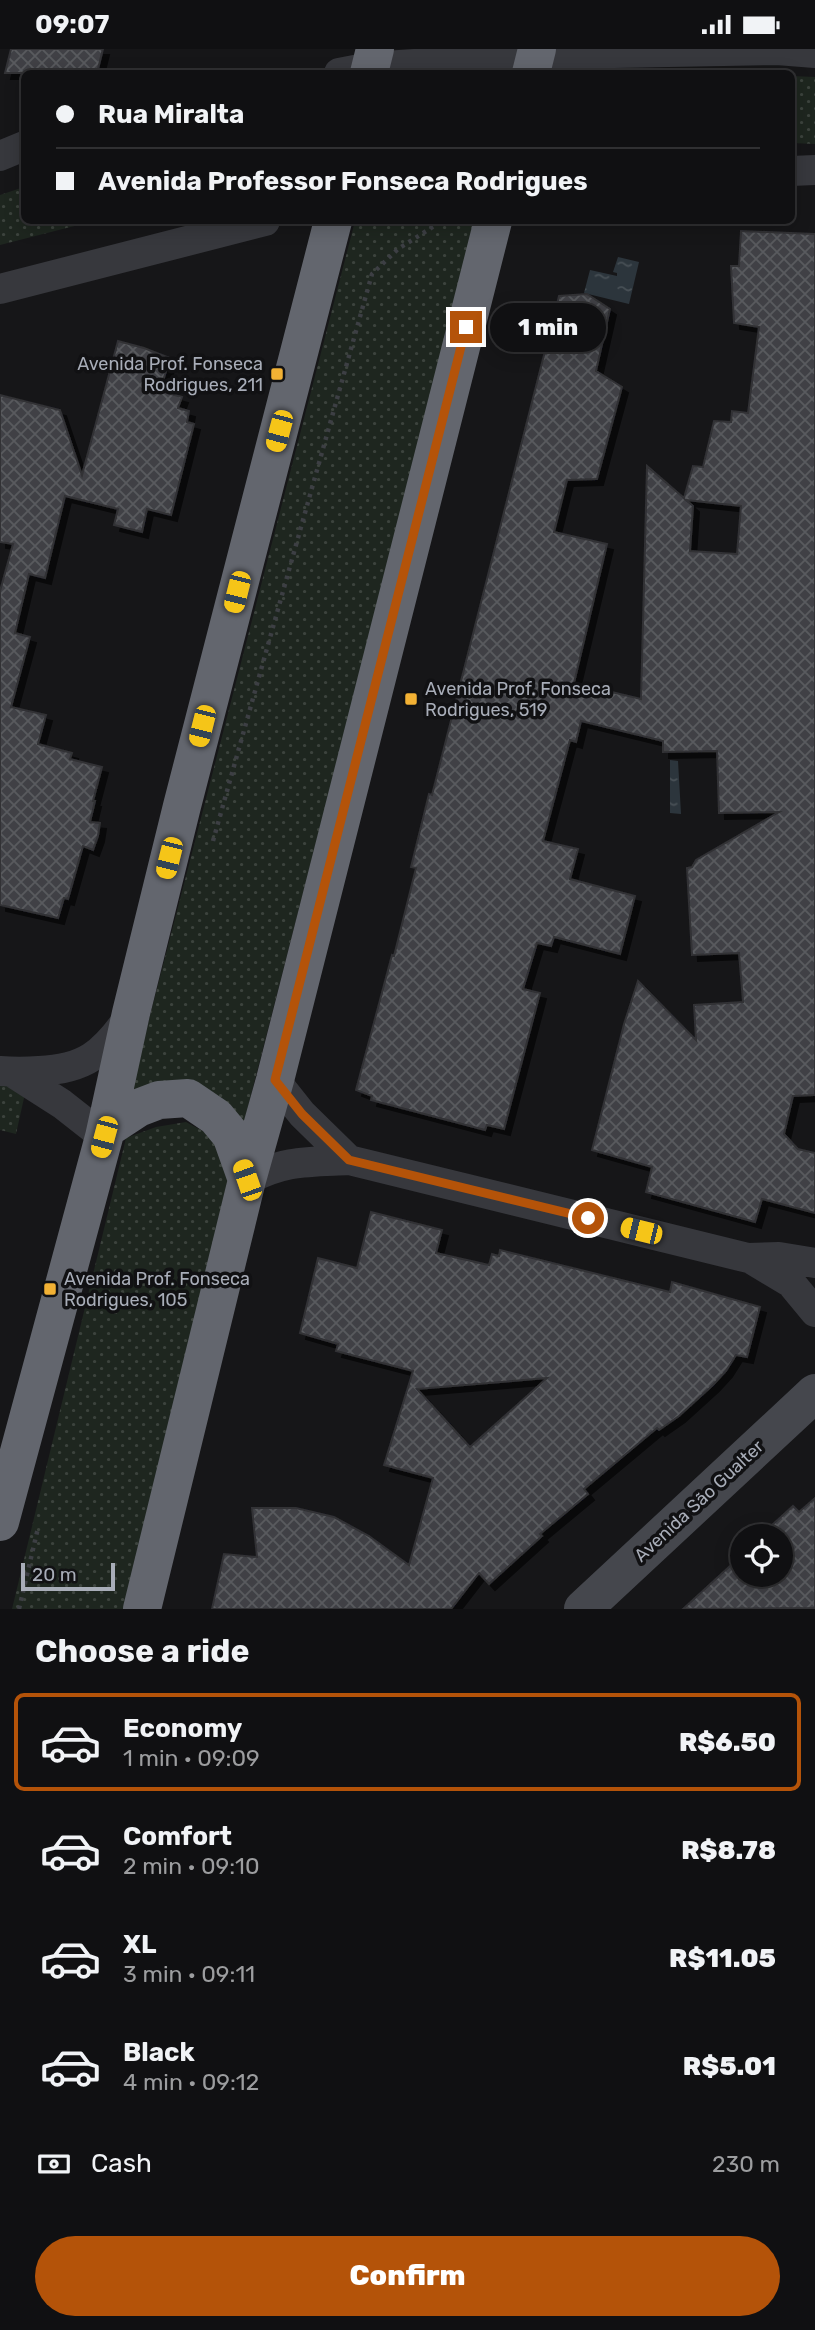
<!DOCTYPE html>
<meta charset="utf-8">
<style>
body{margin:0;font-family:Rubik,sans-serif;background:#19191b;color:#f1f3f6;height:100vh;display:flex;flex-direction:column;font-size:26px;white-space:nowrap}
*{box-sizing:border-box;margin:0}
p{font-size:23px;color:#9c9d9f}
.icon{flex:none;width:38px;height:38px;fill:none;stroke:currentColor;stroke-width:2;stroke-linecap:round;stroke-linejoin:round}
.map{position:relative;height:1560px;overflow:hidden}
.drawer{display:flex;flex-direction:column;background:#101012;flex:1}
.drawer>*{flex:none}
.guide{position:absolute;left:21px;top:21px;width:774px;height:154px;border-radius:10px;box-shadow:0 4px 18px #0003,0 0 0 2px #303032;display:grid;align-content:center;height:154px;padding:0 35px;background:#101012}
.fabs{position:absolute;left:730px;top:1475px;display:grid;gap:14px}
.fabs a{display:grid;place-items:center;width:63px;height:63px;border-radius:50%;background:#101012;box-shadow:0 4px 18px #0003,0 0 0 2px #303032;font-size:35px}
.scale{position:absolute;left:21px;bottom:18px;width:94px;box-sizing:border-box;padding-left:7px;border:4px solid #a8adb8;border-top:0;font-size:19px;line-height:24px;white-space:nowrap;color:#a8adb8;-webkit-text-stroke:5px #111113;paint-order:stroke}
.end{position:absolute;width:32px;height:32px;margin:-16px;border:9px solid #b45309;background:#fff;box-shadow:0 0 0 4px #fff}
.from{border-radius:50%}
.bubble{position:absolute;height:49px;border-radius:24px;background:#101012;box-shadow:0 4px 18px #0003,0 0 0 2px #303032;font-size:23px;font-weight:800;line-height:49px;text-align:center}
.car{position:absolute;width:21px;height:42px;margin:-21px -10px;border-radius:9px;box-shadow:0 0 5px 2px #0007;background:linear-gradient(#f5c518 24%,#345 0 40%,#f5c518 0 76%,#345 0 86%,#f5c518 0)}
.guide b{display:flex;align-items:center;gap:24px;height:66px;font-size:26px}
.guide b+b{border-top:2px solid #303032}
.guide i{width:18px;height:18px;background:#f1f3f6}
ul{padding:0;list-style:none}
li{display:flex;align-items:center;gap:21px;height:98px;margin:0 14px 10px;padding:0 21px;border:4px solid transparent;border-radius:10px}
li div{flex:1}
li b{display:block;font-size:26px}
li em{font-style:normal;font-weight:800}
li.selected{border-color:#b45309}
li>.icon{width:63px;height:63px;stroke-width:1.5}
h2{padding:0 35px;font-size:32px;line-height:84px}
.pay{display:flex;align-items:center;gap:18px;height:77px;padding:0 35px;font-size:26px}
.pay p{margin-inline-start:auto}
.button{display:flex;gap:14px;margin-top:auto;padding:14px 35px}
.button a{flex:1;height:80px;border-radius:42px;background:#b45309;color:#fff;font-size:28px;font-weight:800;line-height:80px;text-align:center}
.status{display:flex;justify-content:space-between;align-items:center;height:49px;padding:0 35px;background:#101012;direction:ltr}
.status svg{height:19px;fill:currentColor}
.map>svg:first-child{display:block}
.green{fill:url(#green-dots)}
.water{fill:url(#water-ripples)}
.building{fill:url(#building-cross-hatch);stroke:#303034;stroke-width:2;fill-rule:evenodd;filter:url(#shadow)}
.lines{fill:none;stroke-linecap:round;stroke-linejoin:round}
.path{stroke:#3d3f44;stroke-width:4.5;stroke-dasharray:3.5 5;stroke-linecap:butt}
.street{stroke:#37383d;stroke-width:30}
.secondary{stroke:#45474d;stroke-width:38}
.highway{stroke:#63666e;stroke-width:38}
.route{stroke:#b45309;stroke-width:9}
.poi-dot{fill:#f2b134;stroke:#111113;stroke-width:2.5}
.labels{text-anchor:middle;stroke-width:7;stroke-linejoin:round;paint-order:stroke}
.poi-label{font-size:18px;fill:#a8adb8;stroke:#111113;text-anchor:start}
.street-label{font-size:18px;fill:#a8adb8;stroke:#111113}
</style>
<div class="status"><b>09:07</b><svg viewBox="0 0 49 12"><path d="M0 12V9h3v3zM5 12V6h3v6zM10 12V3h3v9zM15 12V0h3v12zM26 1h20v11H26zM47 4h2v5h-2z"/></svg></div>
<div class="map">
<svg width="815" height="1560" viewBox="0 0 815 1560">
<defs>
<pattern id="green-dots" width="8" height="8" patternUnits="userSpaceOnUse" patternTransform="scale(1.75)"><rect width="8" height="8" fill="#1e261f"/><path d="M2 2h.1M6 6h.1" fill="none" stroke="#3c433d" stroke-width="1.8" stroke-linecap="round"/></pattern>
<pattern id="water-ripples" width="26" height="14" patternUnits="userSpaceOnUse" patternTransform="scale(1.75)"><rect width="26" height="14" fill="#2c353c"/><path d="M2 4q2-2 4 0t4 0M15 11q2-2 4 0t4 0" fill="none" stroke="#485056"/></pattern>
<pattern id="building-cross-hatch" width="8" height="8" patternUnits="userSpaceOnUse" patternTransform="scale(1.75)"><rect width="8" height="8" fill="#404145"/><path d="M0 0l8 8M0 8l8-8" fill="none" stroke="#595a5e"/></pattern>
<filter id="shadow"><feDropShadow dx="6" dy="6" stdDeviation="0" flood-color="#0009"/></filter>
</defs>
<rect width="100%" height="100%" fill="#161618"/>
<path class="green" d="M791,27L815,28V95L791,94Z
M24,138V172H94L0,196V146Z
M355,172H476L242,1081L129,1048Z
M0,1029L28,1031L16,1085L0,1081Z
M186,1073L214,1088L234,1128L125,1560H12L126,1089L156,1078Z"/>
<path class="water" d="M618,208L639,213L629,255L584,244L590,221L617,227V224L613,223Z
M670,711L678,712L681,765L670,764Z"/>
<path class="building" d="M11,0H103L97,24H5Z
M741,182L815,185V1046L793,1047L784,1085L798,1100L815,1104V1164L762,1150L755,1173L646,1143L652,1118L592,1101L624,975L638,932L696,991L694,956L743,953L739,904L692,906L687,819L692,818L696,811L779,763L719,764L717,702L663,703V692L581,672L576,693L570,691L543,792L578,800L570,830L635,847L620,905L554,888L551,897L537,894L523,940L540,944L504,1080L487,1076L485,1081L371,1051L372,1047L356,1041L392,906L394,907L416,819L411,818L429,745L432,746L559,247L587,245L610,260L596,322L622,338L597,430L567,431L554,483L607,495L574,634L641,650L647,417L684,449L693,417L703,418L714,372L731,373L732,362L748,364L759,278L734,274L731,217H739ZM686,451L741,457L737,505L690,502L693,457Z
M118,292L144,299L170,309L160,342L182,348L178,359L189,362L187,373L194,375L171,466L147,460L142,483L114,476L118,460L65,447L45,529L29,525L15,584L30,588L11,658L46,666L38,695L72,704L70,710L102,718L93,752H95L90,773L100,774L98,787L93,801L83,797L68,850L64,849L58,869L0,856V542L13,495L0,493V346L60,361L82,426Z
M371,1163L442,1181L436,1204L489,1216L492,1205L499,1207L500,1201L670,1243L672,1233L760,1258L747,1308L736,1306L726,1322L713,1336L679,1367L659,1381L657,1379L584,1440L588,1445L540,1485L542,1487L489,1535L479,1524L451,1560H212L224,1505L257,1508L252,1459H296L334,1468L369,1487L409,1516L433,1429L384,1416L413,1322L336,1302L338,1295L300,1284L318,1209L357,1219ZM547,1329L470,1398L417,1340Z
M815,1449V1559L683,1560L742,1506V1526H780V1488L761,1486L793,1457L799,1463Z"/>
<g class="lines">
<path class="path" d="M213,792L372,225L398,200L442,172
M19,1560L38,1479"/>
<path class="street" d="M339,24L370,18L561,5L777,1L815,4
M0,107L24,97
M791,122L815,121
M0,240L265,172
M0,1022C13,1023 26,1023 39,1022C85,1020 103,1005 129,968
M12,1023L62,1055L104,1088
M275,1031L302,1065L349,1111
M247,1131C285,1111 307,1113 349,1111L748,1209L779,1208L815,1214
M751,1210L791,1234L815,1263"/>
<path class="secondary" d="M583,1560L815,1344"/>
<path class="highway" d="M369,24L375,0
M531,24L537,0
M106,1080L138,1059L159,1051L188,1049L216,1068L231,1086L247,1131
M0,1473L104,1088L131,964L182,757L333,172
M142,1560L247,1131L275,1031L493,172"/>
</g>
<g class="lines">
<path class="route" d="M466,278L275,1031L302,1065L349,1111L588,1169"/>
</g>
<g class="poi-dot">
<rect x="270" y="318" width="14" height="14" rx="3.5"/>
<rect x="404" y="643" width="14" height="14" rx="3.5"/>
<rect x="43" y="1233" width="14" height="14" rx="3.5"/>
</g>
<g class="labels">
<g class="poi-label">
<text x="263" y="321" text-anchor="end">Avenida Prof. Fonseca<tspan x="263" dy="21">Rodrigues, 211</tspan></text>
<text x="425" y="646">Avenida Prof. Fonseca<tspan x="425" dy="21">Rodrigues, 519</tspan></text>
<text x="64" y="1236">Avenida Prof. Fonseca<tspan x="64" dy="21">Rodrigues, 105</tspan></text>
</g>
<g class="street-label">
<text transform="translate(699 1452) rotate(-43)" y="6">Avenida São Gualter</text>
</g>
</g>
</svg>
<div class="fabs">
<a><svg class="icon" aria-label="locate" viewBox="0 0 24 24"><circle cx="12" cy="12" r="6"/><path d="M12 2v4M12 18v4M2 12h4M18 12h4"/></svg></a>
</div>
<div class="scale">20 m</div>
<i class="end from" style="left:588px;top:1169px"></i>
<i class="end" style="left:466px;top:278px"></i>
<div class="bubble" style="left:490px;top:254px;width:116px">1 min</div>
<i class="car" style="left:279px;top:382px;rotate:195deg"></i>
<i class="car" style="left:237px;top:543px;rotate:194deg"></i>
<i class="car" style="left:202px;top:677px;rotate:194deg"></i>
<i class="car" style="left:169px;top:809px;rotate:194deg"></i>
<i class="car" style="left:104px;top:1088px;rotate:195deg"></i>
<i class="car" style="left:247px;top:1131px;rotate:341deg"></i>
<i class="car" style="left:641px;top:1182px;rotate:284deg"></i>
<div class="guide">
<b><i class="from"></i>Rua Miralta</b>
<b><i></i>Avenida Professor Fonseca Rodrigues</b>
</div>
</div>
<section class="drawer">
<h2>Choose a ride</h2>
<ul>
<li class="selected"><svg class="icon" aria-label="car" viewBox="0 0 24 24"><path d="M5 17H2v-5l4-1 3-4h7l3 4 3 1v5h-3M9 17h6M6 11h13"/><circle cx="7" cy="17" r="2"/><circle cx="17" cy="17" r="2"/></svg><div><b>Economy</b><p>1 min · 09:09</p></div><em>R$6.50</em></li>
<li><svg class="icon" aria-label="car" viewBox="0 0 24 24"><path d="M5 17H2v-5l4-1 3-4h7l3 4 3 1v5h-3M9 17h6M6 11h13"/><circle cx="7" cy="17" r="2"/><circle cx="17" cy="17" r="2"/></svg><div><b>Comfort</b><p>2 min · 09:10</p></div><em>R$8.78</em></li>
<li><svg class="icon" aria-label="car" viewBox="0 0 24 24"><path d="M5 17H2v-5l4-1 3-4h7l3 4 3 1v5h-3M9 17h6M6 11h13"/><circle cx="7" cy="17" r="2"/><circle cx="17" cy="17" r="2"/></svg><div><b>XL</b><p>3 min · 09:11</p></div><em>R$11.05</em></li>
<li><svg class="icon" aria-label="car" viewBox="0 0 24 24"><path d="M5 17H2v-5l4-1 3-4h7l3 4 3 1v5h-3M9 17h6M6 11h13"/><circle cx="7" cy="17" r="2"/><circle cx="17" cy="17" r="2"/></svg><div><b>Black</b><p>4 min · 09:12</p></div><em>R$5.01</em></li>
</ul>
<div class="pay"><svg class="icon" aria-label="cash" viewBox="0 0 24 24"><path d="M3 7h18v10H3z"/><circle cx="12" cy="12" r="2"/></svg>Cash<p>230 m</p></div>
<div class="button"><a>Confirm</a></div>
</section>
